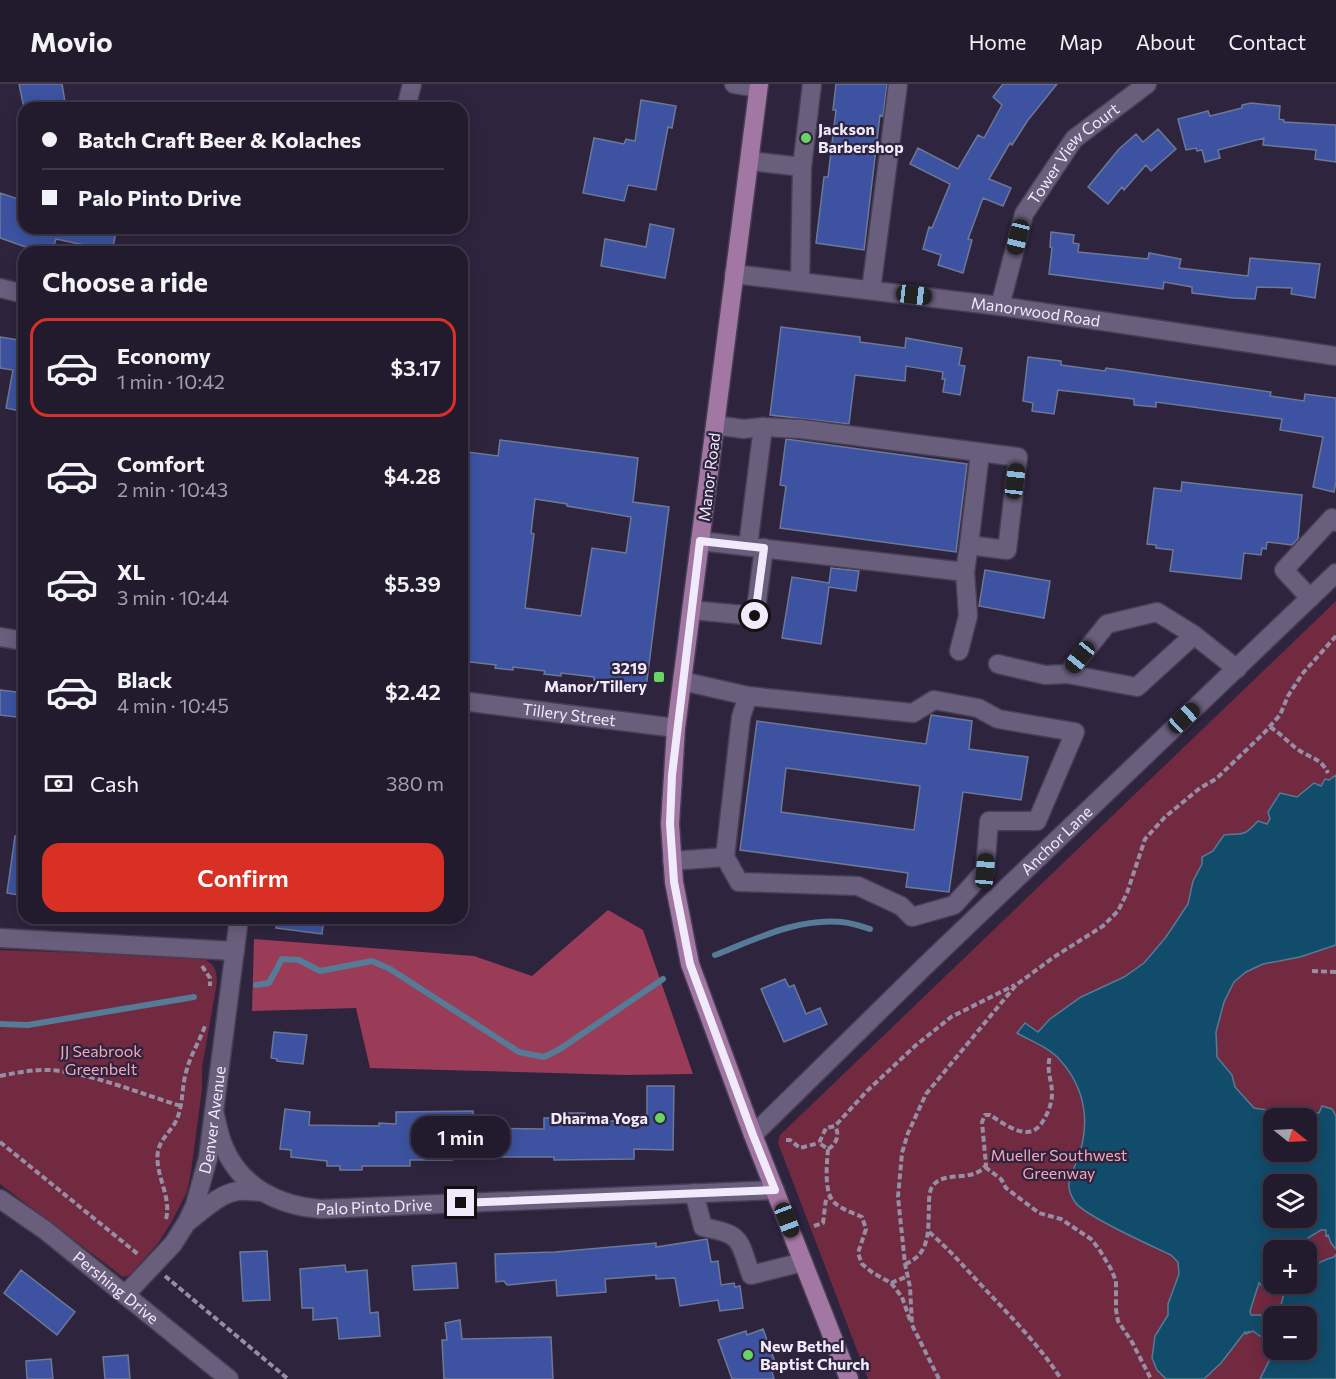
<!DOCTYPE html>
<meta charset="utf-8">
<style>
body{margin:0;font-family:Commissioner,sans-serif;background:#2e283a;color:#f1f3f6;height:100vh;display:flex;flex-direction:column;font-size:22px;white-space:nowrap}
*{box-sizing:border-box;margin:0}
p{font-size:20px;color:#a2a1aa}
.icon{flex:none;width:33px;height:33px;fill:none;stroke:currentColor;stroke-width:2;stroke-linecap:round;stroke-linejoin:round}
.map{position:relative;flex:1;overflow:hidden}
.details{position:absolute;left:18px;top:162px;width:450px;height:678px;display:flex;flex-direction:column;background:#221b2e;border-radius:18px;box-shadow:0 3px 15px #0003,0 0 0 2px #3f394a}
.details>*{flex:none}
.guide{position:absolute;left:18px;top:18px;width:450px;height:132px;border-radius:18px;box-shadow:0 3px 15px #0003,0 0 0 2px #3f394a;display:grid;align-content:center;height:132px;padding:0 24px;background:#221b2e}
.needle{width:39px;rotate:108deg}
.tools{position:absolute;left:1263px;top:1024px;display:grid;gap:12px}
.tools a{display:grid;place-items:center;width:54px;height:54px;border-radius:12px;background:#221b2e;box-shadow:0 3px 15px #0003,0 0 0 2px #3f394a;font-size:30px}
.end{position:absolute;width:27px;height:27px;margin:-14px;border:8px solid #f0eafc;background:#111;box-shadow:0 0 0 3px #111}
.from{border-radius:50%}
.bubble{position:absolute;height:42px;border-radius:18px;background:#221b2e;box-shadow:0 3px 15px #0003,0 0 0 2px #3f394a;font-size:20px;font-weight:600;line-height:42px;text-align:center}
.car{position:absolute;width:18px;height:36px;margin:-18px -9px;border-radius:8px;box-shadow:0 0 4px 2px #0007;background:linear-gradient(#222 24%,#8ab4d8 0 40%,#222 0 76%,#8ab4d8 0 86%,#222 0)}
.guide b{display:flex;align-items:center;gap:21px;height:57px;font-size:22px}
.guide b+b{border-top:2px solid #3f394a}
.guide i{width:15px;height:15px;background:#f1f3f6}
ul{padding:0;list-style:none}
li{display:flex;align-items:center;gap:18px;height:99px;margin:0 12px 9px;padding:0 12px;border:3px solid transparent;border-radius:18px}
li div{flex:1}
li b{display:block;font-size:22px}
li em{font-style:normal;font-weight:600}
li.active{border-color:#d93025}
li>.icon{width:54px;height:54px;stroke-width:1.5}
h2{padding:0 24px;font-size:27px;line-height:72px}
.pay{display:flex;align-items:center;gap:15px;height:66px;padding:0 24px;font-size:22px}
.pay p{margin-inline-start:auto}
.action{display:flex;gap:12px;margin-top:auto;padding:12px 24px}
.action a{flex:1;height:69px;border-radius:18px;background:#d93025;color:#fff;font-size:24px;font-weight:600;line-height:69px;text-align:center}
header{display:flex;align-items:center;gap:36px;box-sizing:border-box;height:84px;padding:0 30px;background:#221b2e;border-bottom:2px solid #3f394a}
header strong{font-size:28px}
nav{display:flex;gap:33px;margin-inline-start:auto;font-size:21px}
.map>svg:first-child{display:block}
.green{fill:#712a3f;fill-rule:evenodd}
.forest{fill:#9a3b58}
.water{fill:#124c6b;stroke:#557b96;stroke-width:1.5;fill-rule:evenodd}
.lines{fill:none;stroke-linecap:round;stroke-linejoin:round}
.stream{stroke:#557b96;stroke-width:6}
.building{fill:#3d53a1;stroke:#6d7896;stroke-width:1.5;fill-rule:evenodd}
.minor-casing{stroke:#473e54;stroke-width:21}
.major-casing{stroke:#473e54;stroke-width:21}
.path{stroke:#968ea4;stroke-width:4;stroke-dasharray:6 3;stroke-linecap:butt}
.minor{stroke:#695e7c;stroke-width:18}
.major{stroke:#a277a3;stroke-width:18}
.route{stroke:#f0eafc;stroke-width:8}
.poi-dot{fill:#69d464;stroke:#2e243e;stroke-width:2}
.labels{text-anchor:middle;stroke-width:4.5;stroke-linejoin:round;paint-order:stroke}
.poi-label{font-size:16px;font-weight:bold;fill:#f0eafc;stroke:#2e243e;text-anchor:start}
.street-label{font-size:16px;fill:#f0eafc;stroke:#2e243e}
.park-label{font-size:16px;fill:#f5a6b8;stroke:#2e243e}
</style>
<header>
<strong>Movio</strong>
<nav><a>Home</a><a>Map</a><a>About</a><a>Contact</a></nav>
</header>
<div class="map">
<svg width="1336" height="1295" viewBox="0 0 1336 1295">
<rect width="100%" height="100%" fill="#2e243e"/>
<path class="green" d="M1336,517V1295H868L778,1059L780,1051ZM1274,1035H1306V1068H1274ZM1274,1101H1306V1134H1274ZM1274,1167H1306V1200H1274ZM1274,1233H1306V1266H1274Z
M0,866L199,873C214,879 216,883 217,898L202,984V1005L191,1088L187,1108L172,1137L159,1158L130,1191L123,1193L0,1100Z"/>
<path class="forest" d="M608,826L643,846L693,990L625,991L370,984L356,924L252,927L254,855L474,872L532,892Z"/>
<path class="water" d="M1336,691V861L1300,873L1263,880L1246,888L1234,898L1224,918L1216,948L1217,973L1232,991L1235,1003L1254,1024L1286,1029L1300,1027L1319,1029L1322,1022L1332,1025L1336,1032V1165L1331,1159L1328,1151L1326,1152V1146H1321L1303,1157L1306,1162L1303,1166L1305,1167H1274L1272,1181L1274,1200H1281L1287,1204L1291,1200H1306L1307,1173V1179L1311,1182C1321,1179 1324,1175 1334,1173L1336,1170V1295H1260L1271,1273L1273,1260L1274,1266H1306V1233H1278L1284,1209H1281L1279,1204L1267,1200L1263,1203L1259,1199L1250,1227L1251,1231H1260L1273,1240V1254L1268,1251L1260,1252L1253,1247L1248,1249L1249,1247L1246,1250L1245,1248L1221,1279L1204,1295H1166L1157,1286L1152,1274L1155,1252L1168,1231V1220L1179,1190L1178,1178L1171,1171C1152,1162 1084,1132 1075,1118C1064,1101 1070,1095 1076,1079C1091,1043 1087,1006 1060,976C1050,964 1031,957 1017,949L1025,939L1038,948L1050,935L1081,913L1124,893L1144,879L1166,853L1188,820L1193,797L1202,780V773L1213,767L1224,751C1245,749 1243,753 1258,737L1267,740L1270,735L1268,728L1280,709L1297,713L1314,699L1321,702L1325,695L1329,696ZM1274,1035H1306V1068H1274ZM1274,1101H1306V1134H1274Z"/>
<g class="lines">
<path class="stream" d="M715,871C756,855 797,834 842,838C851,839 861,842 870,845
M256,901L269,899L282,875L299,876L320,887L372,877L390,885L519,968L544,973L560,965L663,895
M0,940L28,941L194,913"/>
</g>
<path class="building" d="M19,0H62L66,24H24Z
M836,0H887L883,32L880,31L864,166L816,159L824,93H828L836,26H833Z
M1003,0H1057L1028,36L1012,61L1010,59L989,95L1011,104L1003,122L983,114L968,155L972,156L963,189L938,181L941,171L923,165L929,143L932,144L950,100L910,80L918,64L958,85L978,51L984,54L1002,21L993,13Z
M641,16L676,22L672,44L668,43L656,106L628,101L624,117L583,109L594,54L624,60L626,55L635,57Z
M1251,19L1280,22L1279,35L1284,36V38L1336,41V78L1315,75L1316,66L1263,61L1264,54L1218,66L1220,74L1205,78L1202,66L1197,67L1196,64L1186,66L1178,35L1208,27L1210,32L1242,24V21Z
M1158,45L1176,65L1151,87L1146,81L1124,106L1122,103L1108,120L1088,103L1119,65L1136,50L1143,58Z
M0,109L24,117V144H117L112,167L56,155L52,168H40L0,154Z
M650,140L674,145L665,194L601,182L605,155L646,163Z
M1051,148L1074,151L1073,159L1079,160L1078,168L1148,175L1149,169L1181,175L1179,184L1248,192L1250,174L1320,180L1315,214L1291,210L1292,204L1257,203L1255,215L1233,214L1192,209V203L1164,198L1163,205L1049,190L1052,164L1050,163Z
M781,243L860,253V258L905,264L906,254L962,264L959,281L965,282L960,311L943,308L945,295H942L943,288L906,282L905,297L855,291L849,340L770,331Z
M0,253L24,257V328L6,324L13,286L0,284Z
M1028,273L1061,277V281L1105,287L1106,284L1120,286L1271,308L1270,312L1304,317L1305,310L1336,314V398L1334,408L1313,403L1323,353L1280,346L1282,335L1156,318V323L1134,321V315L1058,306L1054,330L1032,327L1033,319L1023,317Z
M786,355L967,380L956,468L780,444L786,402L780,401Z
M500,356L638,374L633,418L669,423L646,604L594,596V593L561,589V592L544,590L545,587L513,583V586L495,584L496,581L462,577V411L468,368L498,372ZM535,415L567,420V422L631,433L626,469L592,464L581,532L525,524L534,450L531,449Z
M1182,398L1302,411L1298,455L1292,461L1267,458L1266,465L1262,464L1261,471L1244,469L1241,495L1170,487L1173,466L1156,464V461L1147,460L1154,404L1181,407Z
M831,484L859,487L856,507L829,503L821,560L782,554L792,493L829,499Z
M985,486L1050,497L1044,534L979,522Z
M0,606L24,609V634L0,631Z
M931,631L972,637L969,665L1028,673L1021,716L963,708L949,808L906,803L908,789L740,766L757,637L926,660ZM786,684L920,702L914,746L781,728Z
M15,752L24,753V812L7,809Z
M276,834H324L322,850L276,844Z
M785,895L789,903L794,901L806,930L820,924L827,940L784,958L761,905Z
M274,948L307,951L303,980L277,977V975L271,974Z
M647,1002H674L673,1066L634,1065V1075L554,1076V1073H490V1065L452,1066V1076H410V1082H362V1086H340V1082H327V1077L291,1073V1066L280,1065L285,1025L310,1028L309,1041L379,1042V1039L396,1040V1028L473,1027L474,1044L544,1045V1034H564V1029H585V1037H626L625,1032H647Z
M707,1155L711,1178L718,1177L721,1201L734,1199L735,1203L740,1202L743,1224L720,1227L718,1216L680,1222L675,1194L656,1195V1191L605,1195L606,1208L557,1212L556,1196L507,1201L504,1197L496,1198L495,1170L555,1168L656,1159V1163Z
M267,1167L270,1216L243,1217L240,1168Z
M456,1179L458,1204L414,1206L412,1182Z
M345,1181L346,1188L367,1186L370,1229L378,1228L380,1252L339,1255L337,1234L313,1236V1224H302L300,1185Z
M21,1186L75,1228L57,1251L4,1209Z
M460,1236L462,1255L551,1253L553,1295H444L442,1256H447L445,1239Z
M763,1245L778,1286L772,1288L774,1295H732L718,1256L746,1247L747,1251Z
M128,1271L130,1295H105L103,1273Z
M51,1275L53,1295H27L26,1277Z"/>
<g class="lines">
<g class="minor-casing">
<g id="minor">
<path d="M734,0L758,4"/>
<path d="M406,24L412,0"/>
<path d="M750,77L802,83"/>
<path id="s1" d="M734,190L1000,222L1336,272"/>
<path d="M800,198L802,83L812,0"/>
<path d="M0,204L24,210"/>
<path d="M871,206L898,0"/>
<path id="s2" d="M1000,222L1024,130L1074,55L1147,0"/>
<path d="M715,341L743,345L763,343L801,345L1018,373L1007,466L969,461L965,488"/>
<path d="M700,457L965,488L968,532L959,567"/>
<path d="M969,461L980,369"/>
<path d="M748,462L763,343"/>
<path d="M1310,514L1284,486L1332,434L1336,438"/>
<path d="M691,526L755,532L764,464"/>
<path d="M1194,551L1157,528L1107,540L1067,590L1137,603L1194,551L1237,585"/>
<path d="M0,553L24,557"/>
<path d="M998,580L1045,591L1067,590"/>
<path d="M682,597L748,612L913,629L934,616L978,624L998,635L1075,648L1037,737H989L985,787L954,821L912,833L901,822L858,802L739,798L725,773"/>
<path id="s3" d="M462,617L676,644"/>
<path d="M672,777L725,773L741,633L748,612"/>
<path d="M0,854L235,867"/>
<path id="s4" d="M214,1027C217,1039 219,1052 224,1063C241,1104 280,1122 321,1125L775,1106"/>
<path id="s5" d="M753,1051L925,882L1336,489"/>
<path d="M694,1109L703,1143C743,1151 738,1154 751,1191L803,1178"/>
<path id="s6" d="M0,1115L45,1146L229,1295"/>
<path d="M189,1137C203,1126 219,1110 238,1107C245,1106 254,1108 262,1108"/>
<path id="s7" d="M125,1211L173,1160L187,1138L195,1121L208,1074L239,834"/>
</g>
</g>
<g class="major-casing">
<path id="major" d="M759,0L676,644L670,740L674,798L690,880L753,1051L849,1295"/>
</g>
<path class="path" d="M1270,643C1280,649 1288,658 1297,665C1311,675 1320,673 1328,689
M202,882L210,894V902
M1312,887L1336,888
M0,992C20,988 40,984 60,987C101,993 142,1010 181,1022
M786,1056H790L800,1064L819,1059
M0,1058L139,1171
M828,1065C837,1060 840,1050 835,1042
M985,1083L1001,1095L1006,1104L1039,1129L1061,1135L1091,1155L1099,1165L1111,1185L1116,1197V1226L1118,1237L1132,1258L1151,1295
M166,1135C172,1112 154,1090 158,1067C161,1055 169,1049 175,1039C184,1023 181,1002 187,985C191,970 200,956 205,942
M814,1142L823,1139L826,1115L830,1113
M929,1148C949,1165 965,1184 984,1204C1011,1233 1040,1262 1061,1295
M905,1180C931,1170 928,1146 929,1121C929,1116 929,1108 932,1103C943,1085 973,1100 986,1081L982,1038L985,1031H990C1006,1041 1030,1060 1043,1037C1048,1029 1052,1019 1052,1010C1052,995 1046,988 1050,972
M165,1192L288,1295
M891,1199L908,1192
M910,1236L902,1213L891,1199L873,1189L862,1180L858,1169L866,1145L862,1133C854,1129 843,1126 836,1120C823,1111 827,1079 828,1065L819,1059L826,1044L835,1042L867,1007L915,962L951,933L1015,901
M939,1295L912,1241L910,1203L905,1180L898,1113L902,1069L908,1049L926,1010L1016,901L1054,873L1103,842L1118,827L1127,809L1145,755L1165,733L1200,704L1216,695L1264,649L1280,631L1288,612L1303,589L1336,552"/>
<use href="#minor" class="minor"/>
<use href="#major" class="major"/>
</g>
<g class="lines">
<path class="route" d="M461,1119L775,1106L753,1051L690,880L674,798L670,740L672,691L700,457L764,464L755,532"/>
</g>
<g class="poi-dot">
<circle cx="806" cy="54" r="6"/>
<rect x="653" y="587" width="12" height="12" rx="3"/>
<circle cx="660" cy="1034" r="6"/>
<circle cx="748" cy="1271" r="6"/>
</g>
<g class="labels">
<g class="poi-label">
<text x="818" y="51">Jackson<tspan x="818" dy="18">Barbershop</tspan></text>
<text x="647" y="590" text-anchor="end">3219<tspan x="647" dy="18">Manor/Tillery</tspan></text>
<text x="648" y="1040" text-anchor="end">Dharma Yoga</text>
<text x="760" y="1268">New Bethel<tspan x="760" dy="18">Baptist Church</tspan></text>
</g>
<g class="street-label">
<text dy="6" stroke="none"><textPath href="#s2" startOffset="174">Tower View Court</textPath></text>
<text dy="6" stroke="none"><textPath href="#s1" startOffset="304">Manorwood Road</textPath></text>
<text transform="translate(709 393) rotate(-83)" y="6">Manor Road</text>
<text dy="6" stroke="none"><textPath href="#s3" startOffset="108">Tillery Street</textPath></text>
<text dy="6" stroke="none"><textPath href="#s5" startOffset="423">Anchor Lane</textPath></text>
<text dy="6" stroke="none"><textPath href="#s7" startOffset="202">Denver Avenue</textPath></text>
<text dy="6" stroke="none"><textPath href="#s4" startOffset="212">Palo Pinto Drive</textPath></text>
<text dy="6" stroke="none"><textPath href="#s6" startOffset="146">Pershing Drive</textPath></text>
</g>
<g class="park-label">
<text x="101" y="973">JJ Seabrook<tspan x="101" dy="18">Greenbelt</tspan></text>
<text x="1059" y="1077">Mueller Southwest<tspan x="1059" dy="18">Greenway</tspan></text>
</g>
</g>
</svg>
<div class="tools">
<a><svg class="needle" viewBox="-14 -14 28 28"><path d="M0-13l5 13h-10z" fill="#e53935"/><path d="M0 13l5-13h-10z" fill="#a2a1aa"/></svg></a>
<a><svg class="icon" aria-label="layers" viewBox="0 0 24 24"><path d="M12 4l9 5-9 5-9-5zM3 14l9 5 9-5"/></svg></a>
<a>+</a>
<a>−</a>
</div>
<i class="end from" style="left:755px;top:532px"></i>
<i class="end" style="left:461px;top:1119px"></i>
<div class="bubble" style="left:411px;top:1032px;width:99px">1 min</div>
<i class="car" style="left:1018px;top:153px;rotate:194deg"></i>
<i class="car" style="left:914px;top:211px;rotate:97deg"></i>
<i class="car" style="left:1015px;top:397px;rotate:7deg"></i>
<i class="car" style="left:1080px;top:573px;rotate:219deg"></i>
<i class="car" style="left:1184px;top:634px;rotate:47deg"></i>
<i class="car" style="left:985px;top:787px;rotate:5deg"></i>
<i class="car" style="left:787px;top:1136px;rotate:159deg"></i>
<div class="guide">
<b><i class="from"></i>Batch Craft Beer &amp; Kolaches</b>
<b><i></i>Palo Pinto Drive</b>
</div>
<section class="details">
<h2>Choose a ride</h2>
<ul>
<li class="active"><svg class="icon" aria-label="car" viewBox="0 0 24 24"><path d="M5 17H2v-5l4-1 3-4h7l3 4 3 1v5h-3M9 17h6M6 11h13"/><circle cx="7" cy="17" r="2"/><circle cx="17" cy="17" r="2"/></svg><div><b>Economy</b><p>1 min · 10:42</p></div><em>$3.17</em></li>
<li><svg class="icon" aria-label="car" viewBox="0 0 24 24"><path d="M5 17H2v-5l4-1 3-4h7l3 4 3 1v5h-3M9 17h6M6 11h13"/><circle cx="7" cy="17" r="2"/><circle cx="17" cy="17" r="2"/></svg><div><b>Comfort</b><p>2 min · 10:43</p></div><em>$4.28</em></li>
<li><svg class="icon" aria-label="car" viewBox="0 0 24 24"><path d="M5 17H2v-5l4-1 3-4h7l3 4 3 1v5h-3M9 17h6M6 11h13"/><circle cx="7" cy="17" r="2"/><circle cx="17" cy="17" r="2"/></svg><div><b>XL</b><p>3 min · 10:44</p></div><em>$5.39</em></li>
<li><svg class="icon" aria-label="car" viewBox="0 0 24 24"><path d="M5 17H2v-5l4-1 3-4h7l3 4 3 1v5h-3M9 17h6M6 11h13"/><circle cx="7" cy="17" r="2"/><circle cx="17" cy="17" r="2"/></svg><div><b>Black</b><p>4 min · 10:45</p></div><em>$2.42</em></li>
</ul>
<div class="pay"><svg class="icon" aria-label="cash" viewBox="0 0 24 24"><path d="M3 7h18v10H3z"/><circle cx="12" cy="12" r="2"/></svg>Cash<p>380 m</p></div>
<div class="action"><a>Confirm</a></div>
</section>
</div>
